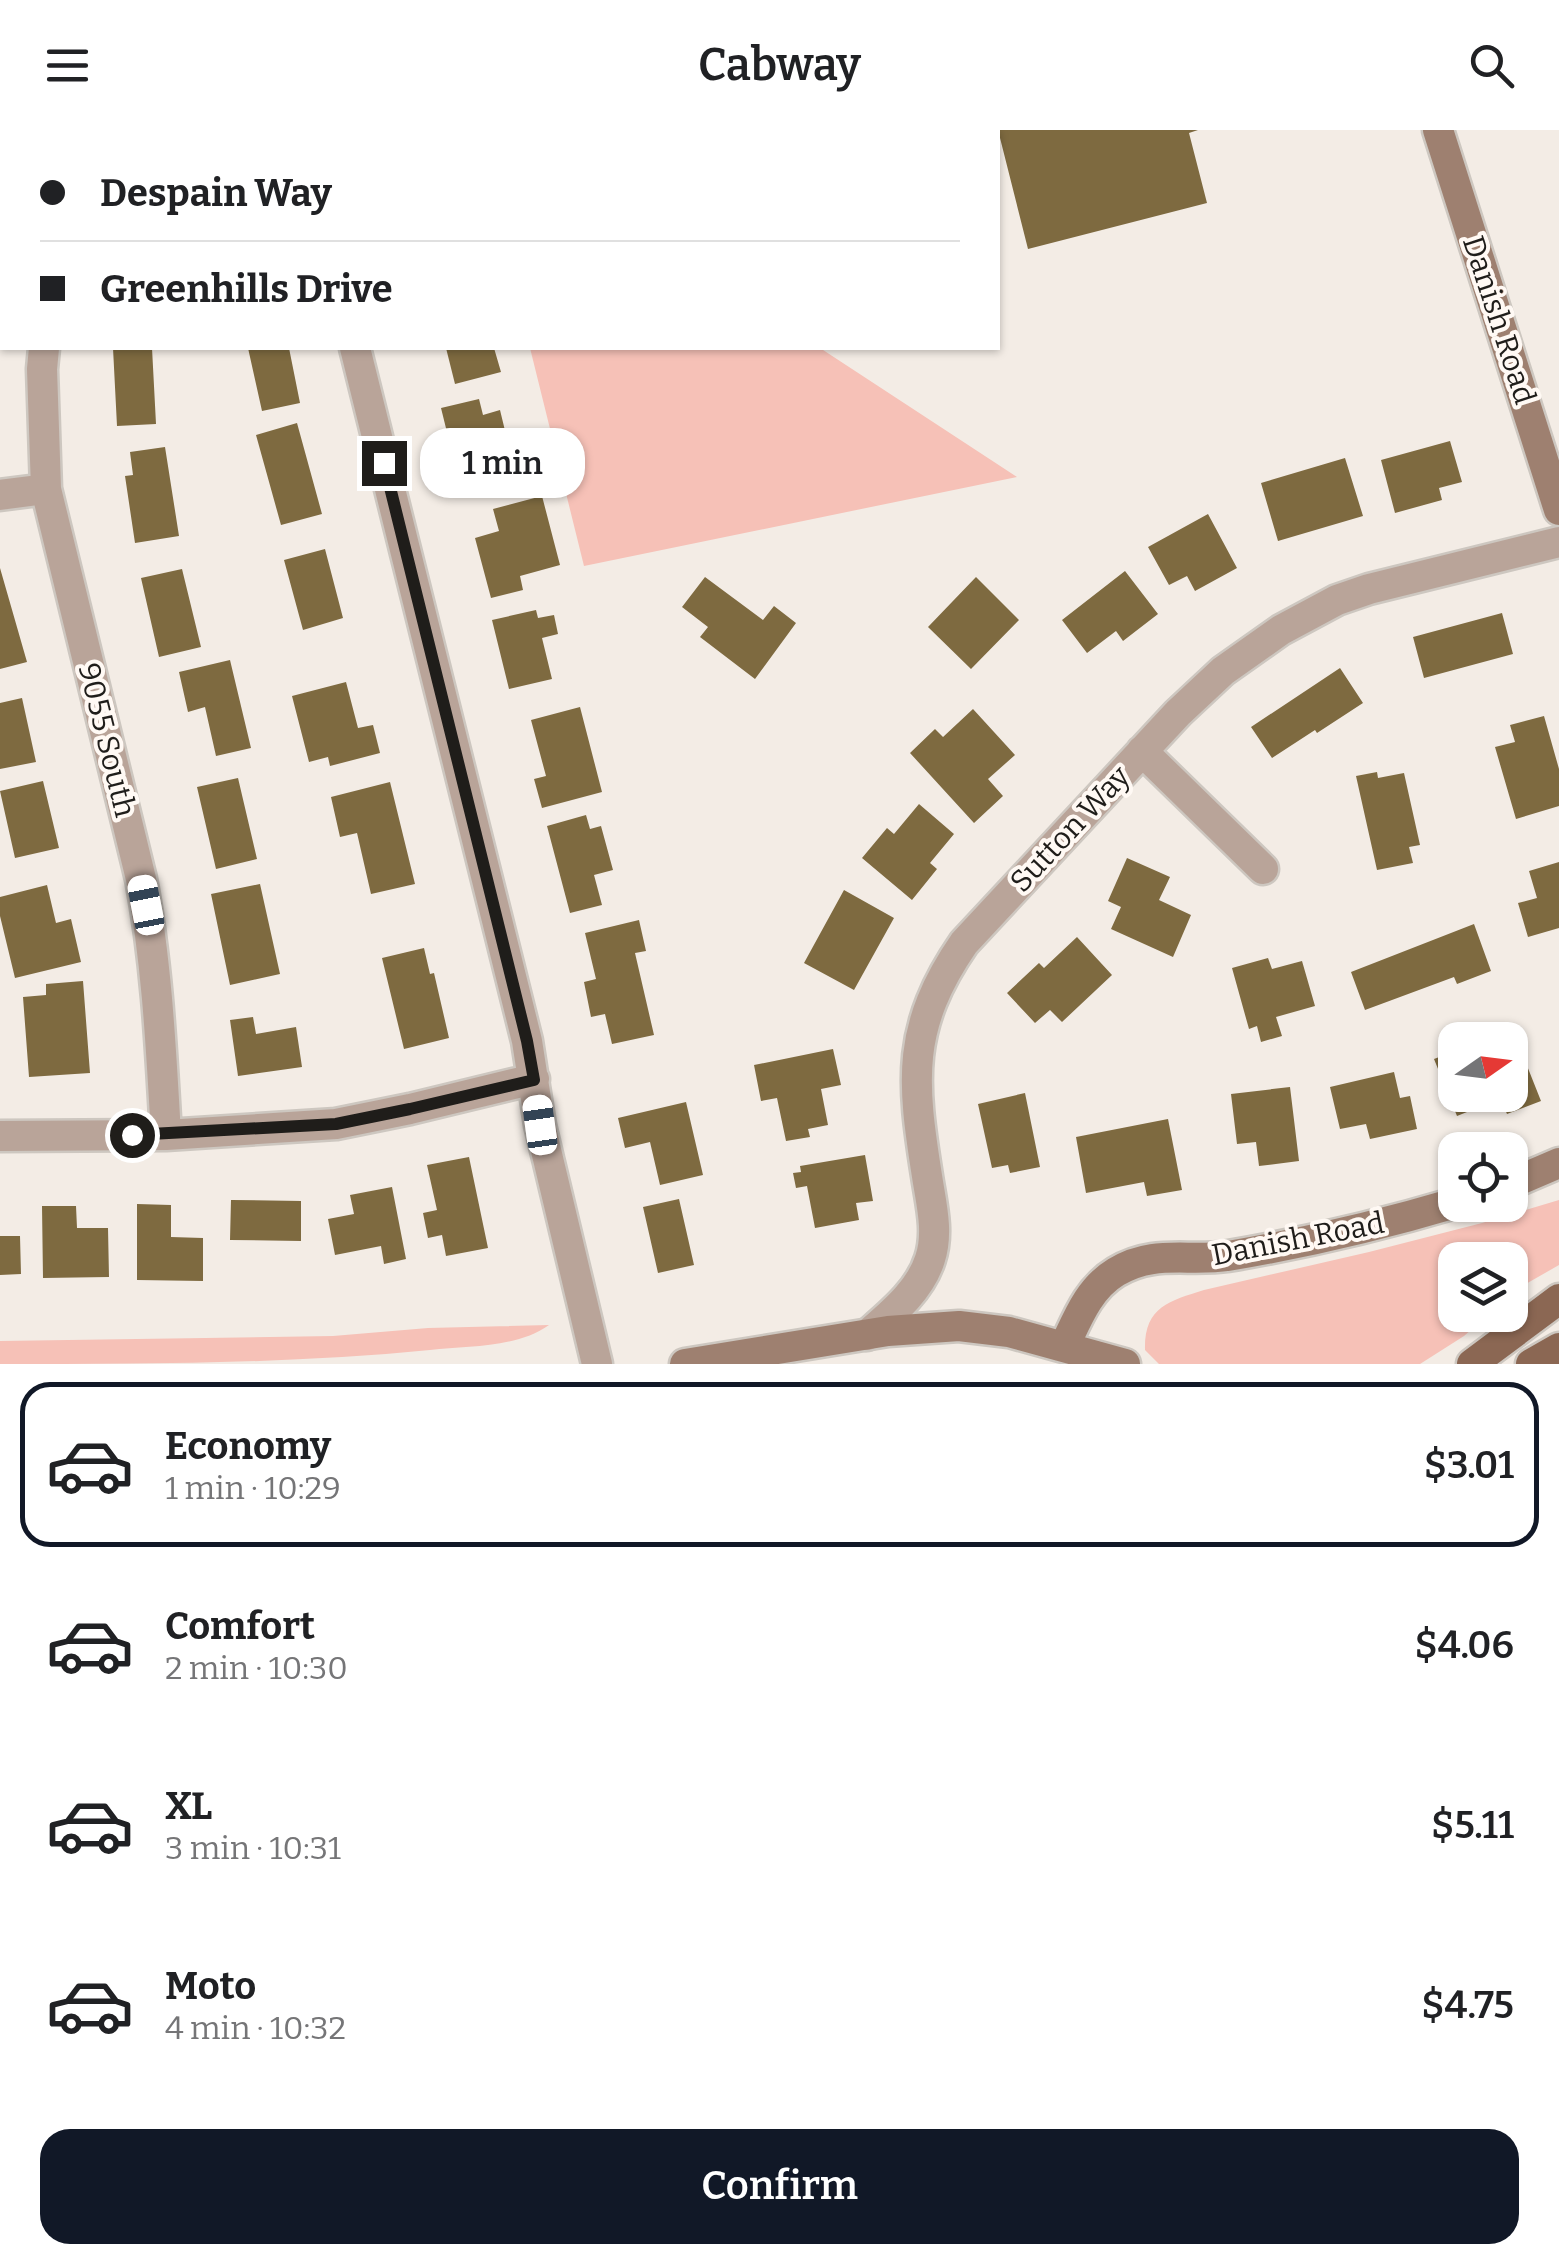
<!DOCTYPE html>
<meta charset="utf-8">
<style>
body{margin:0;font-family:Bitter,serif;background:#f2f2f2;color:#202124;height:100vh;display:flex;flex-direction:column;font-size:38px;white-space:nowrap}
*{box-sizing:border-box;margin:0}
p{font-size:32px;color:#757577}
.icon{flex:none;width:55px;height:55px;fill:none;stroke:currentColor;stroke-width:2;stroke-linecap:round;stroke-linejoin:round}
.map{position:relative;height:1234px;overflow:hidden}
.side{display:flex;flex-direction:column;background:#fff;flex:1}
.side>*{flex:none}
.top-card{position:absolute;left:0px;top:0px;width:1000px;height:220px;box-shadow:0 2px 8px #0004;display:grid;align-content:center;height:220px;padding:0 40px;background:#fff}
.needle{width:65px;rotate:76deg}
.controls{position:absolute;left:1438px;top:892px;display:grid;gap:20px}
.controls a{display:grid;place-items:center;width:90px;height:90px;border-radius:20px;background:#fff;box-shadow:0 2px 8px #0004;font-size:50px}
.end{position:absolute;width:45px;height:45px;margin:-22px;border:12px solid #1f1d1a;background:#fff;box-shadow:0 0 0 5px #fff}
.from{border-radius:50%}
.bubble{position:absolute;height:70px;border-radius:30px;background:#fff;box-shadow:0 2px 8px #0004;font-size:32px;font-weight:600;line-height:70px;text-align:center}
.car{position:absolute;width:30px;height:60px;margin:-30px -15px;border-radius:12px;box-shadow:0 0 8px 2px #0007;background:linear-gradient(#fff 24%,#345 0 40%,#fff 0 76%,#345 0 86%,#fff 0)}
.top-card b{display:flex;align-items:center;gap:35px;height:95px;font-size:38px}
.top-card b+b{border-top:2px solid #e0e0e0}
.top-card i{width:25px;height:25px;background:#202124}
ul{padding:18px 0 0;list-style:none}
li{display:flex;align-items:center;gap:30px;height:165px;margin:0 20px 15px;padding:0 20px;border:5px solid transparent;border-radius:30px}
li div{flex:1}
li b{display:block;font-size:38px}
li em{font-style:normal;font-weight:600}
li.current{border-color:#111827}
li>.icon{width:90px;height:90px;stroke-width:1.5}
.button{display:flex;gap:20px;margin-top:auto;padding:20px 40px}
.button a{flex:1;height:115px;border-radius:30px;background:#111827;color:#fff;font-size:40px;font-weight:600;line-height:115px;text-align:center}
header{display:flex;justify-content:space-between;align-items:center;height:130px;padding:0 40px;background:#fff;font-size:45px;font-weight:600}
.map>svg:first-child{display:block}
.green{fill:#f6c1b7}
.building{fill:#7e6a40}
.lines{fill:none;stroke-linecap:round;stroke-linejoin:round}
.street-casing{stroke:#cdc7c0;stroke-width:35}
.secondary-casing{stroke:#cdc7c0;stroke-width:35}
.primary-casing{stroke:#cdc7c0;stroke-width:35}
.street{stroke:#b9a499;stroke-width:30}
.secondary{stroke:#9e8070;stroke-width:30}
.primary{stroke:#8b6753;stroke-width:30}
.route{stroke:#1f1d1a;stroke-width:12}
.labels{text-anchor:middle;stroke-width:8;stroke-linejoin:round;paint-order:stroke}
.street-label{font-size:30px;fill:#1f1d1a;stroke:#fff9f4}
</style>
<header><svg class="icon" aria-label="menu" viewBox="0 0 24 24"><path d="M4 6h16M4 12h16M4 18h16"/></svg>Cabway<svg class="icon" aria-label="search" viewBox="0 0 24 24"><circle cx="10" cy="10" r="6"/><path d="M15 15l6 6"/></svg></header>
<div class="map">
<svg width="1559" height="1234" viewBox="0 0 1559 1234">
<rect width="100%" height="100%" fill="#f3ece5"/>
<path class="green" d="M530,218H820L1017,347L584,436Z
M1559,1070V1135L1524,1155L1510,1166V1130H1455V1185H1488L1464,1206L1420,1234H1159L1145,1220C1144,1177 1169,1171 1204,1160L1369,1122L1482,1093Z
M549,1195C517,1218 468,1216 430,1220C287,1234 144,1234 0,1234V1211L333,1206L428,1198Z"/>
<path class="building" d="M998,0H1198L1189,3L1207,73L1028,119Z
M113,218H152L156,294L117,296Z
M248,218H289L300,273L262,281Z
M446,218H494L501,242L455,254Z
M479,269L483,285L500,280L517,350L462,363L441,278Z
M297,293L322,384L281,395L256,305Z
M1450,311L1462,352L1439,358L1442,370L1395,383L1381,330Z
M165,317L179,406L135,413L125,346L133,345L130,322Z
M1345,328L1363,386L1278,411L1261,353Z
M542,366L560,435L520,446L523,460L491,468L475,408L499,401L493,379Z
M1208,384L1237,438L1195,461L1187,446L1169,455L1148,417Z
M325,419L343,488L303,500L284,430Z
M0,438L27,532L0,539Z
M182,439L201,517L159,527L141,448Z
M1125,441L1158,484L1123,511L1116,501L1087,523L1062,490Z
M705,447L763,490L774,476L796,493L755,549L700,507L708,497L682,477Z
M976,447L1019,490L971,539L928,497Z
M536,480L538,488L554,485L558,504L542,508L552,549L509,559L492,490Z
M1502,483L1513,524L1424,548L1413,507Z
M230,530L251,618L216,626L205,577L188,582L179,542Z
M1340,538L1363,573L1317,603L1315,600L1272,628L1251,597Z
M346,552L358,598L373,595L380,623L330,636L328,627L309,632L292,566Z
M22,568L36,632L0,639V573Z
M580,577L602,662L542,678L534,649L546,646L531,590Z
M973,579L1015,625L988,649L1003,666L974,693L910,623L935,599L943,607Z
M1544,586L1559,639V676L1516,689L1495,617L1515,612L1510,595Z
M1377,642L1378,648L1404,643L1420,715L1409,717L1413,733L1377,740L1356,646Z
M238,648L257,729L216,739L197,657Z
M43,651L59,718L15,728L0,661Z
M390,652L415,754L371,764L357,703L340,707L331,667Z
M919,674L954,704L930,733L937,739L912,770L862,728L887,698L894,704Z
M586,685L590,699L601,696L613,740L594,745L602,775L570,783L547,696Z
M1127,728L1170,747L1159,770L1191,785L1173,827L1111,799L1121,777L1108,771Z
M1559,732V798L1528,807L1518,773L1537,768L1529,741Z
M260,754L280,844L230,855L211,764Z
M47,755L56,793L71,789L81,832L15,848L0,786V767Z
M844,760L894,788L854,860L804,833Z
M639,790L646,821L635,823L654,905L612,914L605,884L591,887L584,852L596,849L585,803Z
M1474,794L1491,841L1457,854L1454,847L1365,880L1351,842Z
M1077,807L1112,845L1062,892L1050,880L1035,893L1007,863L1039,833L1044,838Z
M424,818L430,844L434,843L449,908L404,919L382,828Z
M1268,828L1272,839L1302,831L1315,876L1276,887L1282,906L1261,912L1257,896L1249,899L1232,838Z
M83,851L90,943L29,947L23,867L46,865V854Z
M253,887L256,904L296,897L302,937L238,946L230,890Z
M1512,898L1541,971L1507,984L1499,965H1510V910H1483Z
M833,919L841,955L821,959L828,995L808,999L810,1007L786,1011L777,968L761,971L754,935Z
M1455,921V965H1483L1487,974L1457,986L1434,929Z
M1394,942L1400,968L1410,966L1417,999L1370,1009L1366,994L1340,999L1330,957Z
M1290,957L1299,1031L1259,1036L1256,1012L1237,1014L1231,964Z
M1025,963L1040,1037L1010,1043L1008,1035L992,1038L978,974Z
M686,972L703,1045L660,1055L650,1012L625,1018L618,988Z
M1168,989L1182,1060L1147,1066L1144,1052L1086,1063L1076,1007Z
M865,1025L873,1071L856,1073L859,1090L815,1098L807,1056L796,1058L793,1043L801,1042L800,1036Z
M469,1027L488,1118L446,1126L442,1105L428,1108L423,1083L437,1080L427,1035Z
M392,1057L406,1129L384,1134L381,1116L335,1125L328,1089L354,1084L350,1065Z
M679,1069L694,1135L658,1143L643,1077Z
M231,1070L301,1071V1111L230,1110Z
M137,1074L171,1075V1107L203,1108V1151L137,1150Z
M42,1076H76L77,1098H108L109,1147L43,1148Z
M0,1106H20L21,1144L0,1145Z"/>
<g class="lines">
<g class="street-casing">
<path id="street" d="M0,110L2,111
M44,218L42,239L46,359L141,749C157,833 161,918 166,1005
M355,218L527,911L540,995L597,1234
M0,365L46,359
M1142,621L1263,739
M0,1006L166,1005L336,994L410,979L534,949
M867,1205C891,1184 920,1161 930,1129C939,1102 931,1073 927,1046C912,951 906,897 964,813L1178,583L1223,541L1281,500L1337,470L1369,459L1559,412"/>
</g>
<g class="secondary-casing">
<path id="secondary" d="M1438,0L1559,380
M1510,1054L1559,1033
M1064,1217C1077,1190 1088,1159 1116,1142C1154,1119 1187,1132 1228,1126C1305,1113 1381,1095 1455,1073
M685,1234L888,1201L959,1196L1009,1202L1125,1234"/>
</g>
<g class="primary-casing">
<path id="primary" d="M1472,1234L1559,1169
M1531,1234L1559,1218"/>
</g>
<use href="#street" class="street"/>
<use href="#secondary" class="secondary"/>
<use href="#primary" class="primary"/>
</g>
<g class="lines">
<path class="route" d="M132,1005L336,994L410,979L534,950L527,911L384,333"/>
</g>
<g class="labels">
<g class="street-label">
<text transform="translate(1499 190) rotate(72)" y="10">Danish Road</text>
<text transform="translate(107 610) rotate(76)" y="10">9055 South</text>
<text transform="translate(1070 699) rotate(-47)" y="10">Sutton Way</text>
<text transform="translate(1298 1109) rotate(-11)" y="10">Danish Road</text>
</g>
</g>
</svg>
<div class="controls">
<a><svg class="needle" viewBox="-14 -14 28 28"><path d="M0-13l5 13h-10z" fill="#e53935"/><path d="M0 13l5-13h-10z" fill="#757577"/></svg></a>
<a><svg class="icon" aria-label="locate" viewBox="0 0 24 24"><circle cx="12" cy="12" r="6"/><path d="M12 2v4M12 18v4M2 12h4M18 12h4"/></svg></a>
<a><svg class="icon" aria-label="layers" viewBox="0 0 24 24"><path d="M12 4l9 5-9 5-9-5zM3 14l9 5 9-5"/></svg></a>
</div>
<i class="end from" style="left:132px;top:1005px"></i>
<i class="end" style="left:384px;top:333px"></i>
<div class="bubble" style="left:420px;top:298px;width:165px">1 min</div>
<i class="car" style="left:146px;top:775px;rotate:349deg"></i>
<i class="car" style="left:540px;top:995px;rotate:352deg"></i>
<div class="top-card">
<b><i class="from"></i>Despain Way</b>
<b><i></i>Greenhills Drive</b>
</div>
</div>
<section class="side">
<ul>
<li class="current"><svg class="icon" aria-label="car" viewBox="0 0 24 24"><path d="M5 17H2v-5l4-1 3-4h7l3 4 3 1v5h-3M9 17h6M6 11h13"/><circle cx="7" cy="17" r="2"/><circle cx="17" cy="17" r="2"/></svg><div><b>Economy</b><p>1 min · 10:29</p></div><em>$3.01</em></li>
<li><svg class="icon" aria-label="car" viewBox="0 0 24 24"><path d="M5 17H2v-5l4-1 3-4h7l3 4 3 1v5h-3M9 17h6M6 11h13"/><circle cx="7" cy="17" r="2"/><circle cx="17" cy="17" r="2"/></svg><div><b>Comfort</b><p>2 min · 10:30</p></div><em>$4.06</em></li>
<li><svg class="icon" aria-label="car" viewBox="0 0 24 24"><path d="M5 17H2v-5l4-1 3-4h7l3 4 3 1v5h-3M9 17h6M6 11h13"/><circle cx="7" cy="17" r="2"/><circle cx="17" cy="17" r="2"/></svg><div><b>XL</b><p>3 min · 10:31</p></div><em>$5.11</em></li>
<li><svg class="icon" aria-label="car" viewBox="0 0 24 24"><path d="M5 17H2v-5l4-1 3-4h7l3 4 3 1v5h-3M9 17h6M6 11h13"/><circle cx="7" cy="17" r="2"/><circle cx="17" cy="17" r="2"/></svg><div><b>Moto</b><p>4 min · 10:32</p></div><em>$4.75</em></li>
</ul>
<div class="button"><a>Confirm</a></div>
</section>
